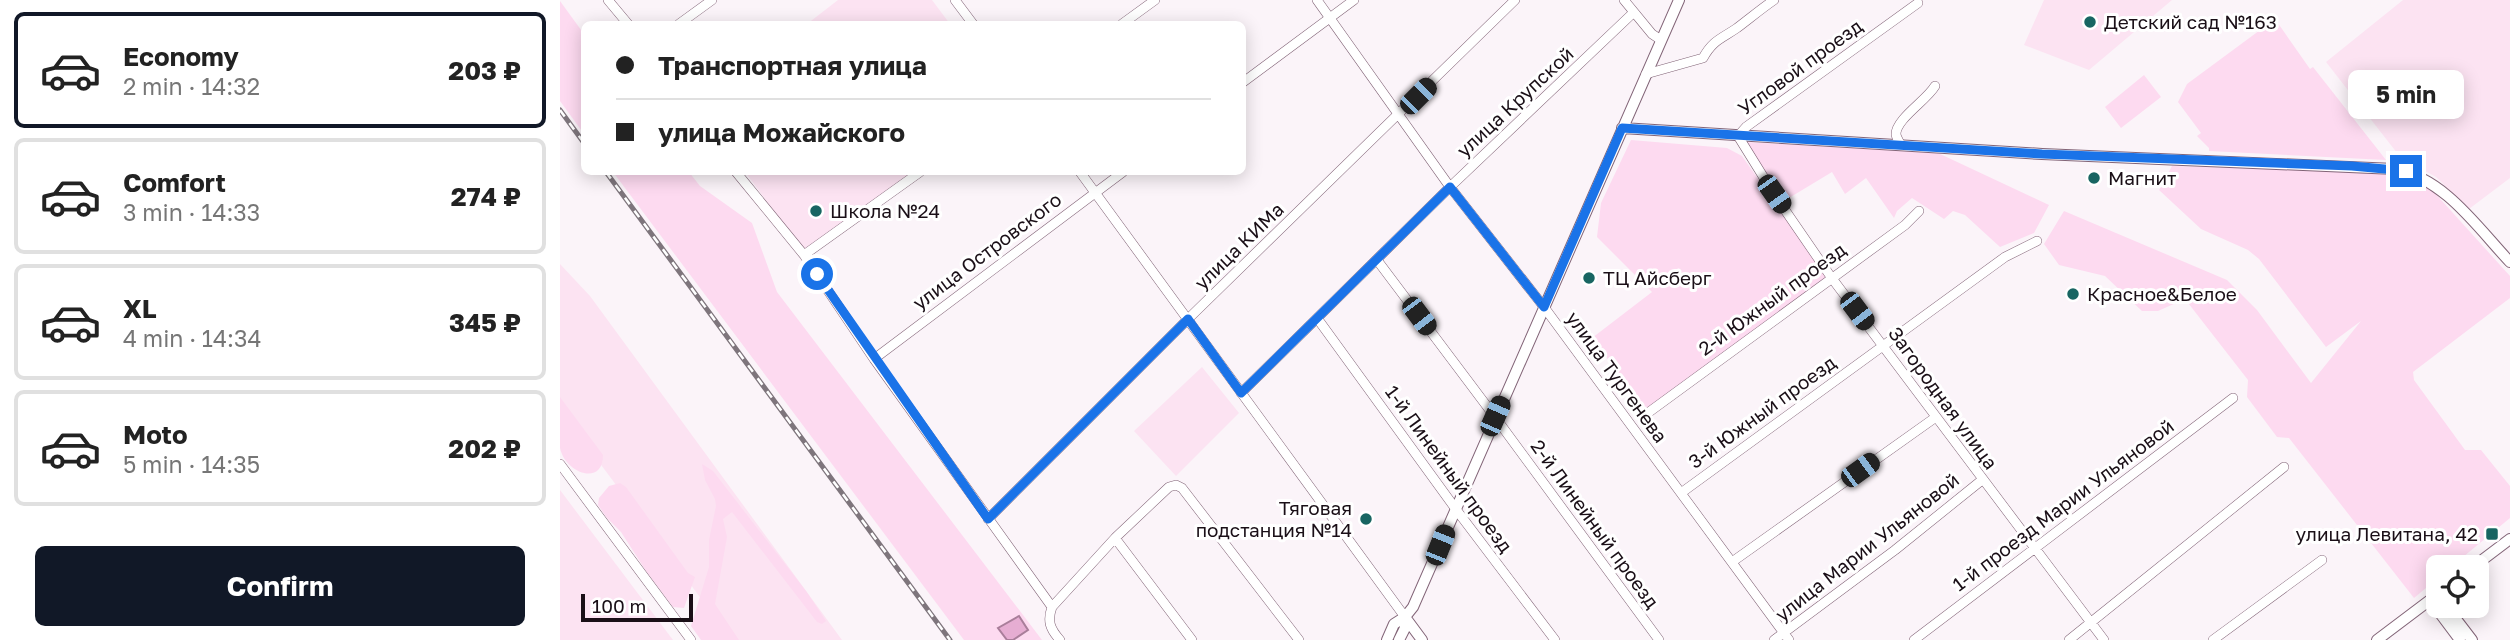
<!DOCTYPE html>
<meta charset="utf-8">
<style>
body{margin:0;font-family:"Golos Text",sans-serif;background:#f2f2f2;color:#222;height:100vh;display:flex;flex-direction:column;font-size:26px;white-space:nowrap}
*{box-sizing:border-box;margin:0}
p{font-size:23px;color:#767676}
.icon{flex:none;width:38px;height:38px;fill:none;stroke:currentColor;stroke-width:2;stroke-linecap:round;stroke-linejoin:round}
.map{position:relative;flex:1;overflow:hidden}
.side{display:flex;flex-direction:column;background:#fff;width:560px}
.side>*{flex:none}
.guide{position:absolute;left:21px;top:21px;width:665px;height:154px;border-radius:10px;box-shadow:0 4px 18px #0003;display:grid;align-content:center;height:154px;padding:0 35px;background:#fff}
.fabs{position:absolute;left:1866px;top:555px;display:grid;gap:14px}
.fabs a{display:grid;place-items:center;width:63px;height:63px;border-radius:10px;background:#fff;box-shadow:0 4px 18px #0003;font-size:35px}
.scale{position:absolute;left:21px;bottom:18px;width:112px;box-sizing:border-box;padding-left:7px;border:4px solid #1a0f17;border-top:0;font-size:19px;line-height:24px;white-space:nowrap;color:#1a0f17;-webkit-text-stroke:5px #fff;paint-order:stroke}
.end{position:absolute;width:32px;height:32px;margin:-16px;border:9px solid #1a73e8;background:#fff;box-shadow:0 0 0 4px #fff}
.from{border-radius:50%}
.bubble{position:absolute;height:49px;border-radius:10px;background:#fff;box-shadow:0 4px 18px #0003;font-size:23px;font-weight:700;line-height:49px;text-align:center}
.car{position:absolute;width:21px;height:42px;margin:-21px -10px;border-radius:9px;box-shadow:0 0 5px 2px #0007;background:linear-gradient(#222 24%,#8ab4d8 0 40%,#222 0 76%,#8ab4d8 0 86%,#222 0)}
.guide b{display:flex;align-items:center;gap:24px;height:66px;font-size:26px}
.guide b+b{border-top:2px solid #e0e0e0}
.guide i{width:18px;height:18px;background:#222}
ul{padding:12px 0 0;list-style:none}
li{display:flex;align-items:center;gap:21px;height:116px;margin:0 14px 10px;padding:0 21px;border:4px solid #e0e0e0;border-radius:10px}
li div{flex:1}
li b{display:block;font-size:26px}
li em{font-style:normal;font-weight:700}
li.current{border-color:#111827}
li>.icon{width:63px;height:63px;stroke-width:1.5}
.button{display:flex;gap:14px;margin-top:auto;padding:14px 35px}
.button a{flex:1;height:80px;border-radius:10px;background:#111827;color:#fff;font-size:28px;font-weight:700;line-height:80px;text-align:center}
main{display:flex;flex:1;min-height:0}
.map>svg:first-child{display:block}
.built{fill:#fce3f2}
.green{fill:#fddaf0}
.water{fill:#e6add2;stroke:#a97e9a;stroke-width:2}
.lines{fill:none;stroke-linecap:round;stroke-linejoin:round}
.minor-casing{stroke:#826477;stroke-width:10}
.major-casing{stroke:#826477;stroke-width:12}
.minor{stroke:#fff;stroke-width:9}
.major{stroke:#fff;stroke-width:10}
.rail-casing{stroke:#7e757c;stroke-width:5}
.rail{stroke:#fff;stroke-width:2.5;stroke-dasharray:8;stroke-linecap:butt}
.route{stroke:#1a73e8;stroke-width:9}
.poi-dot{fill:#186562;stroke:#fff;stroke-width:2.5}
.labels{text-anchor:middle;stroke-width:6;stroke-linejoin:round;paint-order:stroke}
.poi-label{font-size:19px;fill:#1a0f17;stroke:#fff;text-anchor:start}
.street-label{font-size:19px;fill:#1a0f17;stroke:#fff}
</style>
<main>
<section class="side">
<ul>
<li class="current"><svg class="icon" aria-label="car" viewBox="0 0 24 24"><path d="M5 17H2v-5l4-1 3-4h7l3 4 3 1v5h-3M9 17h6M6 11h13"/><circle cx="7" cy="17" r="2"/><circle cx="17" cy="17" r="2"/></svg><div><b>Economy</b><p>2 min · 14:32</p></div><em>203 ₽</em></li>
<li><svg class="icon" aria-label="car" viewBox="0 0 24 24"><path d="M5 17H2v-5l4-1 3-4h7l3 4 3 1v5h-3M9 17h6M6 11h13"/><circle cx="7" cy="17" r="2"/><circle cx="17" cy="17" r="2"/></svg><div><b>Comfort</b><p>3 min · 14:33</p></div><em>274 ₽</em></li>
<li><svg class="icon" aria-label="car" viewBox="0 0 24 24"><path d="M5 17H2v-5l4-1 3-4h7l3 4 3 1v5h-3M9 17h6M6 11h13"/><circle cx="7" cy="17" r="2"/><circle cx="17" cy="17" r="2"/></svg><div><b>XL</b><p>4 min · 14:34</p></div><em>345 ₽</em></li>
<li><svg class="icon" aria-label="car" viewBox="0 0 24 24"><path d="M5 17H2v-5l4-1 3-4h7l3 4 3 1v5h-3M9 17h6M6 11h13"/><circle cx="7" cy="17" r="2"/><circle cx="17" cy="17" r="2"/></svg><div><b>Moto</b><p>5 min · 14:35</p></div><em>202 ₽</em></li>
</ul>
<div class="button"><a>Confirm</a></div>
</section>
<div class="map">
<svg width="1950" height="640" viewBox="0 0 1950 640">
<rect width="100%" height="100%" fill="#fbf4f9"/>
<path class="built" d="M278,0H372L390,24H247Z
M1484,0H1612L1529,70L1464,45Z
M1843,0H1950V178L1909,209L1876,177L1841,158L1766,62Z
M185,172H352L243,250Z
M0,264L30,296L282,640H172L0,410Z
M642,367L679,413L616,476L574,431Z
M0,490L113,640H0Z"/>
<path class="green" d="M0,1L24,34V134L0,101Z
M1715,19L1750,69L1753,67L1826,160L1649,151V148L1637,136L1641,133L1618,102L1627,84Z
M1584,75L1601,97L1561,128L1545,107Z
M1071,140L1167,148L1182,156L1267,276L1086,411L1032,338L1092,292L1037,237L1041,203Z
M1187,142L1378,153L1489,205L1474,233L1440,247L1405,215L1393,211L1384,219L1352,198L1337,211L1334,218L1306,178L1285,194L1272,172L1224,201L1185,144Z
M1612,166L1798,172L1850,177L1873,191L1950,276V298L1853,372L1854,380L1905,450H1921L1950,486V518L1891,567H1878V578L1854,598L1729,438L1717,437L1687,397L1688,380L1625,299L1598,311H1582L1545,276L1499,265L1484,244L1504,211L1667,280L1697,310L1751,383L1801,321L1766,347L1699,259L1688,250L1641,229L1599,190Z
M53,172H129L140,186L192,223L217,292L482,640H404Z
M0,397L43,455C43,487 5,473 0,448C0,432 0,413 0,397Z
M142,464L153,471L246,591L266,621L262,624L257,622L172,512L163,519L167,537L155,604L179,640H141L131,626L149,567V540L156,506L155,499L145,480Z
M60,483L66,487L128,573L135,577L124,608L113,607L86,571L61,532L47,518L38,505L39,498L49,486Z"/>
<path class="water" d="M459,616L468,630L453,640H447L438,628Z"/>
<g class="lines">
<g class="minor-casing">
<path id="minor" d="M48,0L68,24
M395,0L413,24
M757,0L890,187L984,307L1229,640
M1064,0L1092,34L1101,40
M1358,3L1186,127L1178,136L1214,194L1271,277L1544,640
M119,24L152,0
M562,24L595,0
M1086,74L1143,58C1153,40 1161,39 1177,28C1189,19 1201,9 1214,0
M682,83L794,0
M1340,144C1339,141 1336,137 1336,134C1336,119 1367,100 1375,86
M176,172L244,255L314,359L492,607C487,621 490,629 500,640
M520,172L845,617
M244,255L360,172
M817,260L935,417L1099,640
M757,318L895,508L995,640
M314,359L563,172
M681,393L890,187L1073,13
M1085,415L1345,225L1359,211
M0,464L131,640
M1121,493L1445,257L1477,241
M428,519L628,319L955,0
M555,538L632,640
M1172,562L1376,417
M492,607L555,538L609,487L616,485L622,488L739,640
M1214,640L1335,550L1422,480
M1354,640L1673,398
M1509,640L1724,467
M1653,640L1762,560"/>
</g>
<g class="major-casing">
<path id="major" d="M1062,128L1482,154L1835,169C1885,179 1917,227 1950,262
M1913,567L1950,539
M1870,600L1900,640
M1886,606L1912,640
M845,617L862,640
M827,640L834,624L845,617L853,607L1119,0
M839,640L845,628V617
M1817,640L1878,594"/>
</g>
<use href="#minor" class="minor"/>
<use href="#major" class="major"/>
<g class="rail-casing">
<path id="rail" d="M0,110L24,143
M46,172L390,640"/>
</g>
<use href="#rail" class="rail"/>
</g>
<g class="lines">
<path class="route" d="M257,274L428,519L628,319L681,393L890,187L984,307L1062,128L1482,154L1792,166L1846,171"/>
</g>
<g class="poi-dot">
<circle cx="1530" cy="22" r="7"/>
<circle cx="1534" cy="178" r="7"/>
<circle cx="256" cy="211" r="7"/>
<circle cx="1029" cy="278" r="7"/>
<circle cx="1513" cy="294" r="7"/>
<circle cx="806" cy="519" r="7"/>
<rect x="1925" y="527" width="14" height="14" rx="3.5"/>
</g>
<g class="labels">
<g class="poi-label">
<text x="1544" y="29">Детский сад №163</text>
<text x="1548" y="185">Магнит</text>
<text x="270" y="218">Школа №24</text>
<text x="1043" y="285">ТЦ Айсберг</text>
<text x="1527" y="301">Красное&amp;Белое</text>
<text x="792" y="515" text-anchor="end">Тяговая<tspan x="792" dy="22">подстанция №14</tspan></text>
<text x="1918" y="541" text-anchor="end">улица Левитана, 42</text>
</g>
<g class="street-label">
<text transform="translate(1240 67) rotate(-36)" y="7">Угловой проезд</text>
<text transform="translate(955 102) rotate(-43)" y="7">улица Крупской</text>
<text transform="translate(679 246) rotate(-44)" y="7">улица КИМа</text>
<text transform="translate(427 251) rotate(-37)" y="7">улица Островского</text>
<text transform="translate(1212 299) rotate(-36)" y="7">2-й Южный проезд</text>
<text transform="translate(1057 377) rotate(54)" y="7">улица Тургенева</text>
<text transform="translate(1383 398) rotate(54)" y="7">Загородная улица</text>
<text transform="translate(1202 412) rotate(-36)" y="7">3-й Южный проезд</text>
<text transform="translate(889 469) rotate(54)" y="7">1-й Линейный проезд</text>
<text transform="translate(1503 505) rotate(-37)" y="7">1-й проезд Марии Ульяновой</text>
<text transform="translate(1035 524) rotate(54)" y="7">2-й Линейный проезд</text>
<text transform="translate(1307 547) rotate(-38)" y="7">улица Марии Ульяновой</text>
</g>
</g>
</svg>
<div class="fabs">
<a><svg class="icon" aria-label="locate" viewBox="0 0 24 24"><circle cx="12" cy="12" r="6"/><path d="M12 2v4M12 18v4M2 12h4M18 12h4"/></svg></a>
</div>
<div class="scale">100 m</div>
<i class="end from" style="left:257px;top:274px"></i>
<i class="end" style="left:1846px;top:171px"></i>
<div class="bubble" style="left:1788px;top:70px;width:116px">5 min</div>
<i class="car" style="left:858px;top:96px;rotate:45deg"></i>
<i class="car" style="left:1214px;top:194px;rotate:145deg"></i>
<i class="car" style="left:1297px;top:311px;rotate:143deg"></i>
<i class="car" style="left:859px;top:316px;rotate:143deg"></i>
<i class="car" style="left:935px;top:416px;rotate:24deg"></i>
<i class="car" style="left:1300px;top:470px;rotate:54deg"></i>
<i class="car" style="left:880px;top:545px;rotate:22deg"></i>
<div class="guide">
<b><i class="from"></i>Транспортная улица</b>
<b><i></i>улица Можайского</b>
</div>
</div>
</main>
